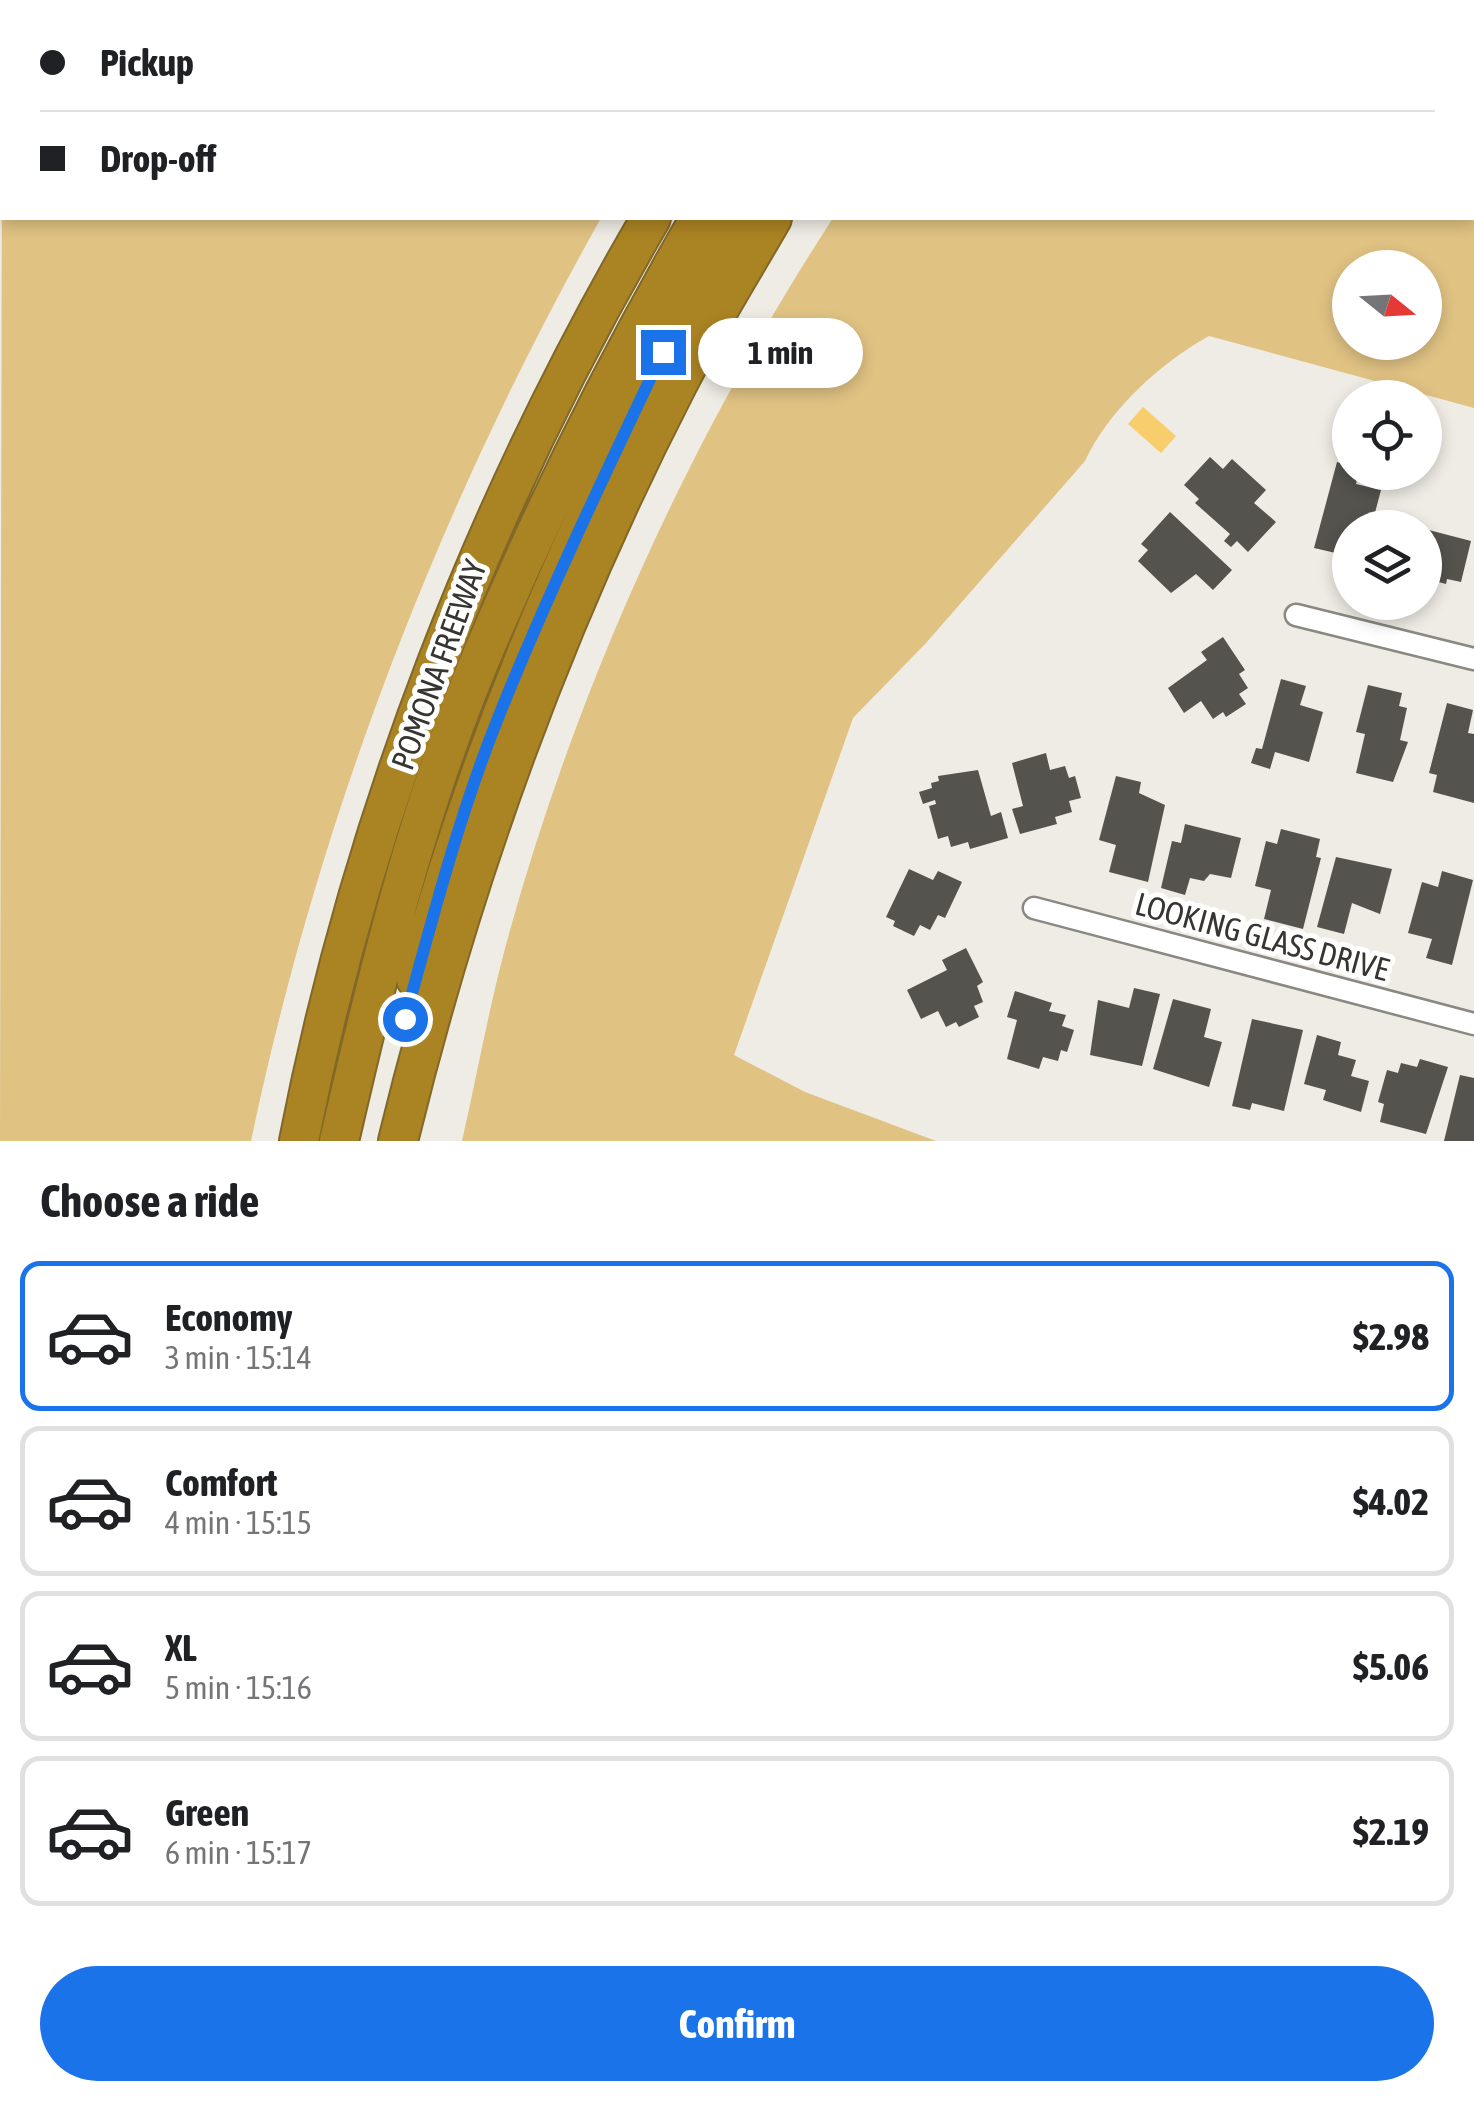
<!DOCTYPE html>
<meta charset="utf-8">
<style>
body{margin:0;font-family:"Asap Condensed",sans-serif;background:#f2f2f2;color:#202124;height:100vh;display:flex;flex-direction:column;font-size:38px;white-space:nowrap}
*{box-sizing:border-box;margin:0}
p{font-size:32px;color:#757577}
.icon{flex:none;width:55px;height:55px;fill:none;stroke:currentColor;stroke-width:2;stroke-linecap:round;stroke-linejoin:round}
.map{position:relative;height:1141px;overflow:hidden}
.side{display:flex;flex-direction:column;background:#fff;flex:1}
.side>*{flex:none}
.guide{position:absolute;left:0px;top:0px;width:1475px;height:220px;box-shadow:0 5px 15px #0003;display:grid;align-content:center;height:220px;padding:0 40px;background:#fff}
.needle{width:65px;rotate:108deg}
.fabs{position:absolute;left:1332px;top:250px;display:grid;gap:20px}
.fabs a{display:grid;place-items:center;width:110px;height:110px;border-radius:50%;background:#fff;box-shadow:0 5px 15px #0003;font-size:50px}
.end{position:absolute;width:45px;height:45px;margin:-22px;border:12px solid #1a73e8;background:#fff;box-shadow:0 0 0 5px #fff}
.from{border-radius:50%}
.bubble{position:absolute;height:70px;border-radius:35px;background:#fff;box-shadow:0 5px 15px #0003;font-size:32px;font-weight:700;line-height:70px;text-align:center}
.guide b{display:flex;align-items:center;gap:35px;height:95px;font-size:38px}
.guide b+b{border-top:2px solid #e0e0e0}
.guide i{width:25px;height:25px;background:#202124}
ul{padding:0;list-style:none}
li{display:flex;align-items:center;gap:30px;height:150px;margin:0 20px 15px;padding:0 20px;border:5px solid #e0e0e0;border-radius:20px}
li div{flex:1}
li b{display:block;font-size:38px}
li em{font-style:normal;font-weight:700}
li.selected{border-color:#1a73e8}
li>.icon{width:90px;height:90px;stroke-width:1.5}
h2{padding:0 40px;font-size:45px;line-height:120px}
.action{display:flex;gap:20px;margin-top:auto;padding:20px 40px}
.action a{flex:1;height:115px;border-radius:60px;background:#1a73e8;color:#fff;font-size:40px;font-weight:700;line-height:115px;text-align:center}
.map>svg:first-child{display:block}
.green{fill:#e0c283;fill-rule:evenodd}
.water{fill:#f8cd6c}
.building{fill:#55534d}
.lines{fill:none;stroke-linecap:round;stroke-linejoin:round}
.street-casing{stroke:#8b8882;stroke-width:25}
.highway-casing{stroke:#816828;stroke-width:42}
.street{stroke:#fff;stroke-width:20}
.highway{stroke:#aa8322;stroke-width:38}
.route{stroke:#1a73e8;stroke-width:12}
.labels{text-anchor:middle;stroke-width:10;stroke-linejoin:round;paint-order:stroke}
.street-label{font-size:32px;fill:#363532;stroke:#fff}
</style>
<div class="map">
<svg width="1474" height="1141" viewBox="0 0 1474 1141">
<rect width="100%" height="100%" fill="#efece5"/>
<path class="green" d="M106,0H733L103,2Z
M975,0H1474V408L1209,336C1160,363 1109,410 1085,461L926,643L853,718L734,1055L805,1092L936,1141H462C477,1075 489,1007 507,941C577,686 689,440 833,218H1472V2ZM1350,268H1425V342H1350Z
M2,95V218H601C439,506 319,817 251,1141H0Z"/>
<path class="water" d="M1143,407L1176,436L1161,453L1128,424Z"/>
<path class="building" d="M1210,457L1223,469L1232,459L1266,490L1254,503L1276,522L1248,552L1237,541L1231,547L1224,541L1230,534L1195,503L1199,499L1184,485Z
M1337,462L1350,466V472H1359L1356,484L1381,490L1371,528H1350L1340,554L1314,548Z
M1170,512L1232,570L1213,590L1196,574L1171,593L1138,561L1148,550L1141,544Z
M1425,529L1471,541L1461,582L1447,579L1446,584L1431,580L1425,584Z
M1223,637L1245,670L1239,674L1248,688L1239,694L1246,704L1226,717L1223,712L1213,719L1201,701L1184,713L1168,688L1207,660L1201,652Z
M1281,679L1306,686L1300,705L1323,712L1309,762L1275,752L1270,769L1251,763L1256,748L1262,749Z
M1368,685L1402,693L1399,706L1407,708L1400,740L1408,742L1393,782L1356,773L1365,734L1356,732Z
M1447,703L1473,710L1468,733L1474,734V803L1433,792L1437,775L1429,773Z
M1046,753L1050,770L1065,766L1069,778L1075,776L1081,798L1069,801L1072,812L1055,817L1057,824L1020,834L1012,809L1023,806L1012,763Z
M978,770L991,816L1001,812L1008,838L970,849L968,842L951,847L948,836L938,839L929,806L936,804L935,800L923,804L919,792L932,788L931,783L939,781L938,776Z
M1116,776L1141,782L1139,793L1165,805L1148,882L1109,872L1116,845L1099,840Z
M1185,824L1241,838L1231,878L1210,874L1204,881L1190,878L1185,895L1161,888L1172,841L1181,843Z
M1281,829L1320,839L1316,857L1321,858L1303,929L1264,919L1271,890L1255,886L1266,841L1277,844Z
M1336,857L1392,869L1380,914L1352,903L1344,934L1317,927Z
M909,869L933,880L938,871L962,882L945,918L938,915L930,930L920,925L914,936L893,926L895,921L886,917Z
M1442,871L1473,880L1452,965L1426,958L1432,939L1408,933L1422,882L1438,887Z
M966,948L983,982L977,986L983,1002L974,1006L979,1017L959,1027L956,1022L946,1027L938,1011L921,1019L907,990L947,970L942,960Z
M1134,988L1160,994L1142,1066L1090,1055L1098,1000L1129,1008Z
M1015,991L1052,1003L1049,1011L1066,1015L1062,1026L1074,1030L1067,1052L1061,1050L1058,1061L1043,1057L1039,1069L1007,1059L1017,1020L1007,1017Z
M1173,999L1211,1009L1204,1037L1222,1042L1209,1087L1153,1069Z
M1252,1019L1303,1030L1284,1111L1252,1103L1250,1110L1232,1106Z
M1317,1035L1341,1042L1338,1055L1356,1060L1351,1076L1369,1081L1361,1112L1323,1100L1326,1090L1304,1084Z
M1420,1059L1448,1067L1426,1134L1380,1122L1384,1104L1378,1102L1387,1070L1398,1073L1401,1063L1417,1067Z
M1460,1075L1474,1078V1141H1444Z"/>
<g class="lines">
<g class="street-casing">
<path id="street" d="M1296,615L1474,659
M1034,908L1474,1024"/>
</g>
<g class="highway-casing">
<path id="highway" d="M788,2L790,0
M833,2L835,0
M880,2L882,0
M912,2L914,0
M416,979C489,710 603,460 738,218
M299,1141C362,817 485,502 651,218
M339,1141C377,976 417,809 483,653C546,503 619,358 700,218
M398,1141C461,883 553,626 675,389C704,331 740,274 772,218"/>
</g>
<use href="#street" class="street"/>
<use href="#highway" class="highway"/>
</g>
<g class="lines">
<path class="route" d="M405,1019C433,916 460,812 500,713C549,591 606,472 663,352"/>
</g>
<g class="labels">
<g class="street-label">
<text transform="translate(439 665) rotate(-70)" y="11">POMONA FREEWAY</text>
<text transform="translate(1262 937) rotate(15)" y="11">LOOKING GLASS DRIVE</text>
</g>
</g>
</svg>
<div class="fabs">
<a><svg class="needle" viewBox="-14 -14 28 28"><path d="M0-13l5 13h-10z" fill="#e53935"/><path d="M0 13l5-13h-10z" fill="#757577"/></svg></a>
<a><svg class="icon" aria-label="locate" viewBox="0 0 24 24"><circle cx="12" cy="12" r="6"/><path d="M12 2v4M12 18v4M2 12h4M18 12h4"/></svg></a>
<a><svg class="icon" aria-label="layers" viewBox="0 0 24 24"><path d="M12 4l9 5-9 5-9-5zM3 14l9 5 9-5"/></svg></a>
</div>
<i class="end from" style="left:405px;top:1019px"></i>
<i class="end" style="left:663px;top:352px"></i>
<div class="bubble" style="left:698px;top:318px;width:165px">1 min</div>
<div class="guide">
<b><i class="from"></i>Pickup</b>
<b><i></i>Drop-off</b>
</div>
</div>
<section class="side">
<h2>Choose a ride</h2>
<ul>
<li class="selected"><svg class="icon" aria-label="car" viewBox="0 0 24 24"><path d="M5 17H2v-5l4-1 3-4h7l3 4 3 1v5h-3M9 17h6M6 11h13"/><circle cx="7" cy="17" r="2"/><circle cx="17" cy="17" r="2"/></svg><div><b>Economy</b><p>3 min · 15:14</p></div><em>$2.98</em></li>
<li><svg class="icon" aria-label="car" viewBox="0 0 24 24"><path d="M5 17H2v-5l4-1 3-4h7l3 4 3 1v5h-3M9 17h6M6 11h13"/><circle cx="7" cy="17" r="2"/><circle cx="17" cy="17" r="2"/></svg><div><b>Comfort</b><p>4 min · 15:15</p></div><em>$4.02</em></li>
<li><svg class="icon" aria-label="car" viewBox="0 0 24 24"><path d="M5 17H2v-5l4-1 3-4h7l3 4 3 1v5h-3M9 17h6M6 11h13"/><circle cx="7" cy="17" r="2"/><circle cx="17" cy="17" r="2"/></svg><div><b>XL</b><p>5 min · 15:16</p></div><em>$5.06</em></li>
<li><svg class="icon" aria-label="car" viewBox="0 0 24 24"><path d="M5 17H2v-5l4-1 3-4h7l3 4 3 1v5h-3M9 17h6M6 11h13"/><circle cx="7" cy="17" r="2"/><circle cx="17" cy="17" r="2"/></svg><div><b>Green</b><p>6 min · 15:17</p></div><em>$2.19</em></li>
</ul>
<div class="action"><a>Confirm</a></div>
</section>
